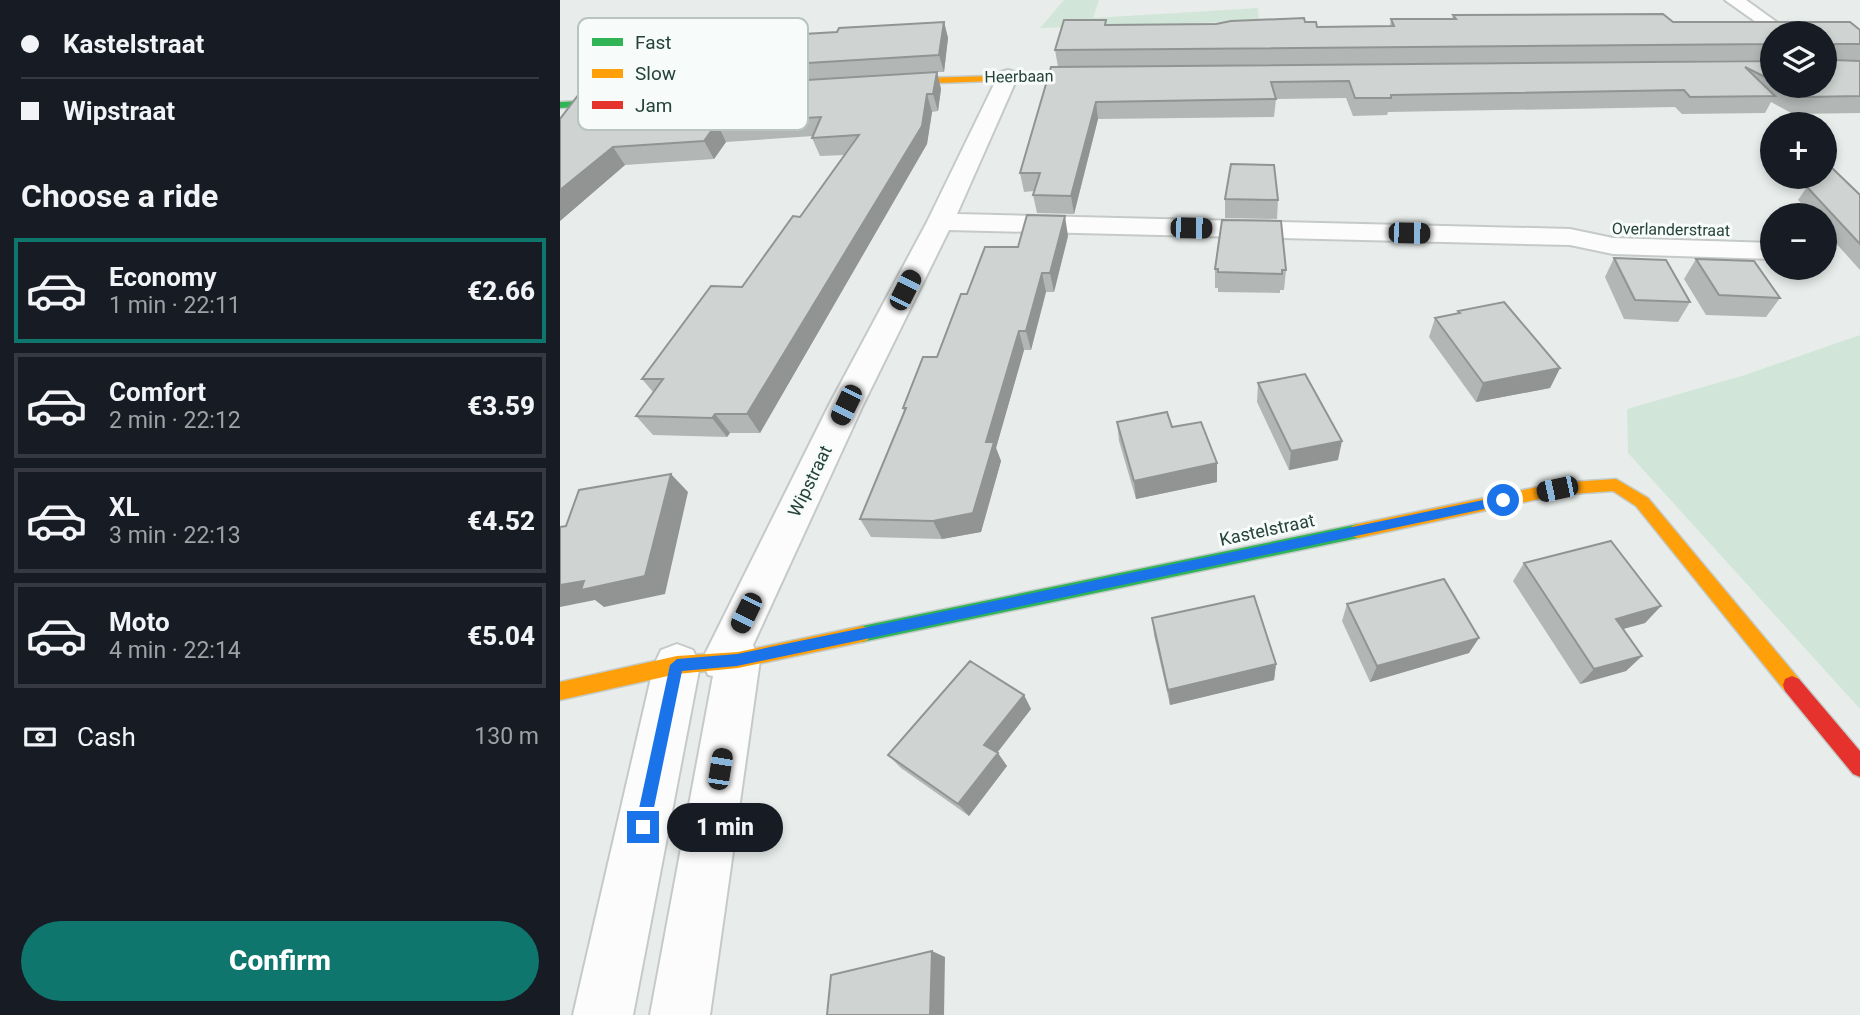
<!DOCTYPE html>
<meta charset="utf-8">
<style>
body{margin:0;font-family:Roboto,sans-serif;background:#242831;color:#f1f3f6;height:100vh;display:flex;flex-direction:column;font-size:26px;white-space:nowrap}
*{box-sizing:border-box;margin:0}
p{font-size:23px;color:#9ea1a6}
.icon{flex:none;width:38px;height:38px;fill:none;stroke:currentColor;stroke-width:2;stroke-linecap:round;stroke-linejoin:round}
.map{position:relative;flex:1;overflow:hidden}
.drawer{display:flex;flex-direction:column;background:#171b24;width:560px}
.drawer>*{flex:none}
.banner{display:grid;align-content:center;height:154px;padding:0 21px;background:#171b24}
.tools{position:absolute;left:1200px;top:21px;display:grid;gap:14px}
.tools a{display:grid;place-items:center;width:77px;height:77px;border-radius:50%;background:#171b24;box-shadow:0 4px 10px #0003;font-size:35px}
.end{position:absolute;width:32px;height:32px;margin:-16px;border:9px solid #1a73e8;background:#fff;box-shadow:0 0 0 4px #fff}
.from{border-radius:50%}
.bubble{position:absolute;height:49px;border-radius:24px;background:#171b24;box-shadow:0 4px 10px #0003;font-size:23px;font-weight:800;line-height:49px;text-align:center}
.car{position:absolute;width:21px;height:42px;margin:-21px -10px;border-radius:9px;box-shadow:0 0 5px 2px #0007;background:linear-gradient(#222 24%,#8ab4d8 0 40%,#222 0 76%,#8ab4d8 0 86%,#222 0)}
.banner b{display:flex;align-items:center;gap:24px;height:66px;font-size:26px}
.banner b+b{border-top:2px solid #363941}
.banner i{width:18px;height:18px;background:#f1f3f6}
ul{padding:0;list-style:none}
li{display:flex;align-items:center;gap:21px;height:105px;margin:0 14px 10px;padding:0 7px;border:4px solid #363941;border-radius:0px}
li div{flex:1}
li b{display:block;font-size:26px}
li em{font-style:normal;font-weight:800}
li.current{border-color:#0f766e}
li>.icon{width:63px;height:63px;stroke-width:1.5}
h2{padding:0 21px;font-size:32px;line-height:84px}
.pay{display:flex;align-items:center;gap:18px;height:77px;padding:0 21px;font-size:26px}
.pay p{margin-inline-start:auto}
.primary-button{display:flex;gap:14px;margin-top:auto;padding:14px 21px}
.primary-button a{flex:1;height:80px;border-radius:42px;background:#0f766e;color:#fff;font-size:28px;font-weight:800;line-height:80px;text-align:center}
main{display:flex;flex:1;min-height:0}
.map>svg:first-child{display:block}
.green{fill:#d1e6d8}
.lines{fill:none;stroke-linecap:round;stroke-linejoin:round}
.street-casing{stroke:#c5cac8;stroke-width:4}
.fast-casing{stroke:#c3cbc8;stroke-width:3}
.slow-casing{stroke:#c3cbc8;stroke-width:3}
.jam-casing{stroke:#c3cbc8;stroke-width:3}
.street{fill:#fcfcfc;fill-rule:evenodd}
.fast{fill:#30b455;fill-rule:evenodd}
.slow{fill:#ff9f0a;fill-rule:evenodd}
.jam{fill:#e5322d;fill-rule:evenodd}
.wall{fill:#b2b6b5}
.shaded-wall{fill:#919493}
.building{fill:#cfd4d2;stroke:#919493;stroke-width:2}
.route{fill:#1a73e8}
.labels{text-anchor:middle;stroke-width:6;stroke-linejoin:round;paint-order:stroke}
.far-street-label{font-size:16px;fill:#24423a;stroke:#f7fbf9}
.street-label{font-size:18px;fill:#24423a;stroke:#f7fbf9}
.key{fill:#f7fbf9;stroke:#b8c4c0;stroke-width:2}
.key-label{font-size:19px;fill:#24423a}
</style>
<main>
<section class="drawer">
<div class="banner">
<b><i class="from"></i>Kastelstraat</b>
<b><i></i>Wipstraat</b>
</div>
<h2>Choose a ride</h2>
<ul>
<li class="current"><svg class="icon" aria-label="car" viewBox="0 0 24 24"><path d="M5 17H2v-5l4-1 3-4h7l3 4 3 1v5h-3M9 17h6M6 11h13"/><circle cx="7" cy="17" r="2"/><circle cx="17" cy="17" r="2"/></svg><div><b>Economy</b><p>1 min · 22:11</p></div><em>€2.66</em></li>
<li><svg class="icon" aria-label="car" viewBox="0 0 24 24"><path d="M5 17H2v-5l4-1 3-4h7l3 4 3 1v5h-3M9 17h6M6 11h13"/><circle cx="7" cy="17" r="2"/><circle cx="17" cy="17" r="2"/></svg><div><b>Comfort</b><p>2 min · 22:12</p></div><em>€3.59</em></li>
<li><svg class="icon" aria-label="car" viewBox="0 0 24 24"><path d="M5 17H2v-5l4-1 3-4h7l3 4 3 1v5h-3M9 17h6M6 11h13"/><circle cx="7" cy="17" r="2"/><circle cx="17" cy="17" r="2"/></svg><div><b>XL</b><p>3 min · 22:13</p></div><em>€4.52</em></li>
<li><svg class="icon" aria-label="car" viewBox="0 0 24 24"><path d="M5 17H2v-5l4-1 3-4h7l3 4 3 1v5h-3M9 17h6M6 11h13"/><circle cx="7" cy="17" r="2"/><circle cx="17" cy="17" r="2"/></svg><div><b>Moto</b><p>4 min · 22:14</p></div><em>€5.04</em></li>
</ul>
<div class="pay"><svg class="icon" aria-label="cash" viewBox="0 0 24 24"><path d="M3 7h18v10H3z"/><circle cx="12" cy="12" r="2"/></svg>Cash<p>130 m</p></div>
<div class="primary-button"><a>Confirm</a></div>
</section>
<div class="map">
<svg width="1300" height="1015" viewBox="0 0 1300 1015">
<rect width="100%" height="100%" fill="#e8edeb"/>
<path class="green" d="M504,0H539L533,18L698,8L699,21L480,28Z
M1300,335V709L1068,453L1067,409L1185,375Z"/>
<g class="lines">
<g class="street-casing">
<path id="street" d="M1165,0H1186L1232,33L1213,34Z
M448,70L455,72L458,76L397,214L1010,229L1053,238L1213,243V259L1053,254L1010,245L389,230L303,405L193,645L200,660L150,1015H90L153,676L148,675L142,660L269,405L367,222L438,76L441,72Z
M117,644L133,650L140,665L73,1015H13L94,665L101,650Z"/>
</g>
<g class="fast-casing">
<path id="fast" d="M67,99L68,101L64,104L0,108V102Z
M798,524L804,526L806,531L804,536L798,538L302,642L296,640L293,634L296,628L302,626Z"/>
</g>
<g class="slow-casing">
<path id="slow" d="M539,73L543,75L542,77L326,85L322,82L326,79Z
M1056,479L1088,498L1239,679L1241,685L1239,691L1232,694L1225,691L1076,506L1053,491L997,495L798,538L792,536L790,531L792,526L798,524L997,483Z
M302,626L308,628L311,634L308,640L302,642L178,668L117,674L0,700V682L117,656L178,652Z"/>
</g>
<g class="jam-casing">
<path id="jam" d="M1232,676L1239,679L1300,751V777L1293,774L1225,691L1223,685L1225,679Z"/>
</g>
<use href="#street" class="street"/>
<use href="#fast" class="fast"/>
<use href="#slow" class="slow"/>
<use href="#jam" class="jam"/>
</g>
<path class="wall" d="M893,15L1113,22L1300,30V113L1233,114L1211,102L1205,113L1122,114L1115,107L828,112L827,115L793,116L786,98L716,99L714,117L538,119L514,214L477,213L473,195L474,191L464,192L460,173L491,67L1213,61V86H1265L1213,33V60L498,67L495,50L546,20V25L745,22L757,27L830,26L831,19H892Z
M384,22L388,38L384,72H377L381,89L378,111L372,112L367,144L200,433H170L167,437L93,435L76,416L93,392L82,379L182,287L240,217L285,155L260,156L252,138L253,136L166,142L154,159L65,165L0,221L43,93L33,76L277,32Z
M1247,187L1300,195V270L1265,231V215H1252L1238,200Z
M665,199L718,200L717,219L665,218Z
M508,236L494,292H486L471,350H464L436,448L441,461L421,532L382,539L311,537L300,519L344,412L343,408L377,357L407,294L458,247Z
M1054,258L1130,302L1118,322L1064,319L1045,277Z
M1136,259L1220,298L1206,317L1146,315L1124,279Z
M655,269L726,270L724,290H720V293L658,292V288H655Z
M898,311L1000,368L990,388L916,402L869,337L875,318L897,314Z
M698,383L778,460L729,470L697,402Z
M557,422L612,427L657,482L576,499L559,441Z
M964,563L1101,606L1085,623L1063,629L1082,656L1066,671L1020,684L953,581Z
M787,604L909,653L810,682L782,621Z
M592,618L716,664L714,680L610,705L594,635Z
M464,695L471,709L437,753L447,766L409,816L341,768L328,755Z"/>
<path class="shaded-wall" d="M384,22L388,38L384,72L379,55Z
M377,72L381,89L378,111L373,94Z
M367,94L372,112L367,144L200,433L187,414Z
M536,102L538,119L514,214L511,196Z
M157,123L166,142L154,159L144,141Z
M53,147L65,165L0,221V190Z
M505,216L508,236L494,292L490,273Z
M482,273L486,292L471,350L466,331Z
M459,331L464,350L436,448L441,461L421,532L382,539L373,521L426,442Z
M1000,368L990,388L916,402L923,383Z
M155,414L170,433L167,437L152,418Z
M782,441L778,460L729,470L731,451Z
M657,463V482L576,499L574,481Z
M111,474L128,492L105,594L44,607L35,600L0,607V585L24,581Z
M1101,606L1085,623L1041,635L1056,619Z
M919,638L909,653L810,682L817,666Z
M1082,656L1066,671L1020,684L1034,669Z
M716,664L714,680L610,705L608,690Z
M464,695L471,709L433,758L424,745Z
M438,753L447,766L409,816L398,804Z
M372,951L385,957L384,1015H370Z"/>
<path class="building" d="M1103,14L1113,22H1290L1300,30V44H1275L1272,47L1274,60L1300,61V96L1244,97L1222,86H1265V33H1213V44L495,50L504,20H546L545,25L656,24L671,21L744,18L745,22H756L757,27L834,26L831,19H896L893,15Z
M384,22L379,55L33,76L56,45L277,32L279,28Z
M1213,61V81L1185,67L1215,96L1130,97L1124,90L831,95V98H795L789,81L711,82L716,99L536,102L511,196L473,195L480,173H460L491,67Z
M377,72L373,94H367L362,126L187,414H155L152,418L76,416L103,379H82L151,286L182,287L233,216L240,217L299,135L252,138L261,117L157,123L144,141L53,147L0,190V119L19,94Z
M671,164L714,165L718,200L665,199Z
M1270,166L1300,195V244L1247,187L1258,177H1265V170Z
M467,215L505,216L490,273H482L466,331H459L426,442H434L413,513L373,521L300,519L346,408H343L363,357H377L401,294H407L425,247H458Z
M662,220L721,221L726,270H722V274L658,272V269H655Z
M1054,258L1106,260L1130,302L1075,300Z
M1136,259L1194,261L1220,298L1159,295Z
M944,302L1000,368L923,383L875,318L900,313L898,311Z
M745,374L782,441L731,451L698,383Z
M607,412L612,427L641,422L657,463L574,481L557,422Z
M111,474L85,576L21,590L24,581L0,585V527L6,526L19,490Z
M1051,541L1101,606L1056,619L1082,656L1034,669L964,563Z
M884,579L919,638L817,666L787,604Z
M694,596L716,664L608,690L592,618Z
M410,661L464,695L424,745L438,753L398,804L328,755Z
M372,951L370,1015H267L271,975Z"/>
<path class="route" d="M943,496L948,500L943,505L177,666L122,671L90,827L88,832L83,834L77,832L75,827L110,665L117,659L177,654Z"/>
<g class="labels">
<g class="far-street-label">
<text transform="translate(459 76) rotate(-1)" y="6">Heerbaan</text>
<text transform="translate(1111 229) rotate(1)" y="6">Overlanderstraat</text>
</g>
<g class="street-label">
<text transform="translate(250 481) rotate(-64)" y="6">Wipstraat</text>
<text transform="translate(707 530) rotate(-12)" y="6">Kastelstraat</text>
</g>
</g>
<rect x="18" y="18" width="230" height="112" rx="10" class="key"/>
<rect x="32" y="38" width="31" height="8" fill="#30b455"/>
<rect x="32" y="69" width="31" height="9" fill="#ff9f0a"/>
<rect x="32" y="101" width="31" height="8" fill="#e5322d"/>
<g class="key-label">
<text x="75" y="49">Fast</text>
<text x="75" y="80">Slow</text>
<text x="75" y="112">Jam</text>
</g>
</svg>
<div class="tools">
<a><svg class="icon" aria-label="layers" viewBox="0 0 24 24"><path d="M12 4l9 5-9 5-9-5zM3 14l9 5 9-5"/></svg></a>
<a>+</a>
<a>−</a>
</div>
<i class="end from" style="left:943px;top:500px"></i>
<i class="end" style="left:83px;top:827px"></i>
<div class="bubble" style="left:107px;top:803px;width:116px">1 min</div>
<i class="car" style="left:631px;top:228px;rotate:91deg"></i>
<i class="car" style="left:849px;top:233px;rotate:91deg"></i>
<i class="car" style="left:345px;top:290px;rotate:27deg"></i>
<i class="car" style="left:286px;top:405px;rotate:206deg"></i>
<i class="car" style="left:997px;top:489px;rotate:258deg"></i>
<i class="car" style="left:186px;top:613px;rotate:206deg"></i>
<i class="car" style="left:160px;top:769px;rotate:9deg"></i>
</div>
</main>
